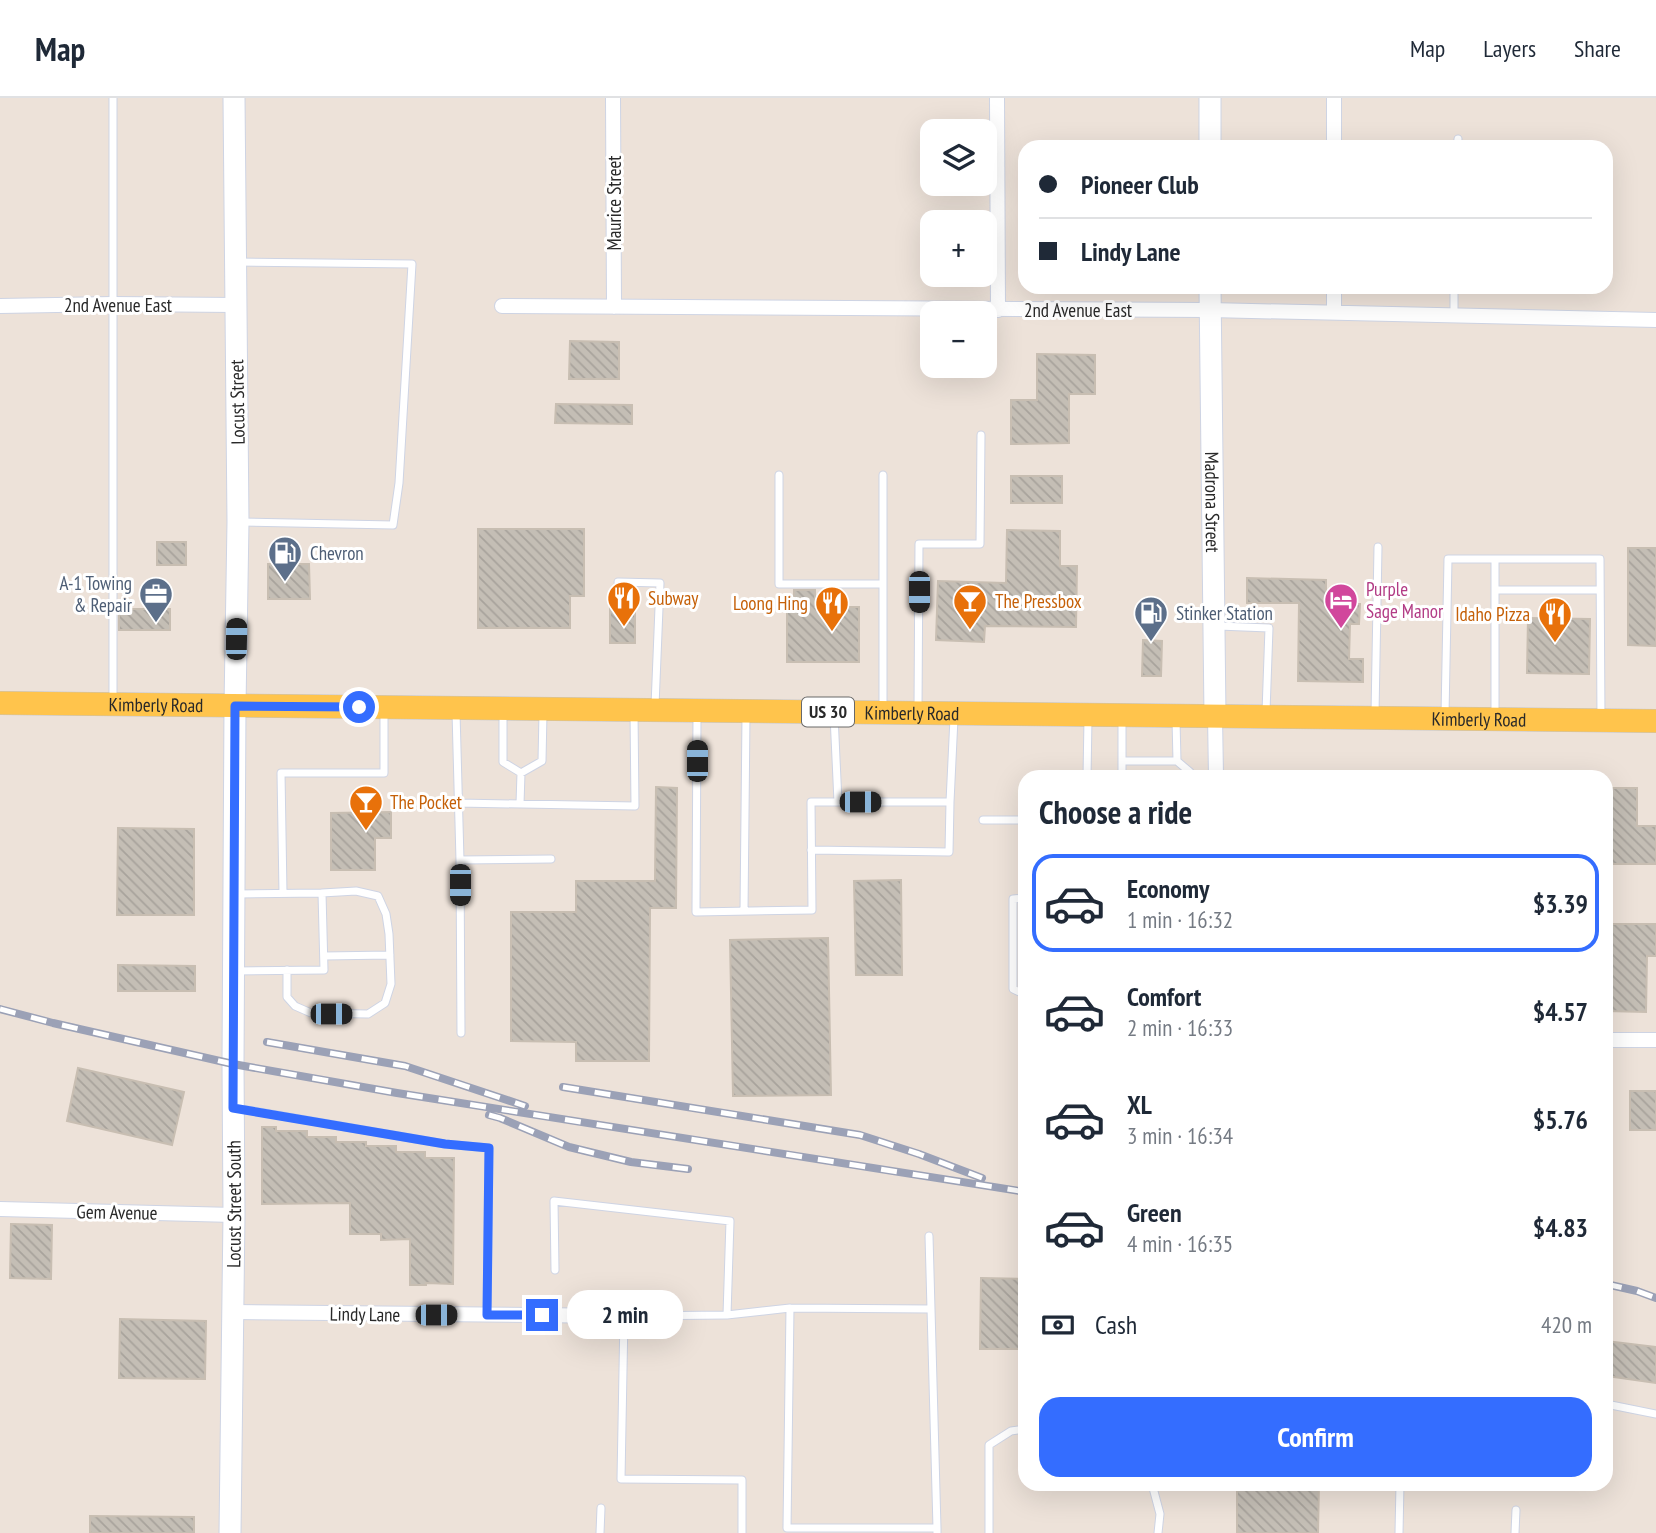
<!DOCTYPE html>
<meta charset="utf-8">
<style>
body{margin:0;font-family:"PT Sans Narrow",sans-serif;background:#f6f6f7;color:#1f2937;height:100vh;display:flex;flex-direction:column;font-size:26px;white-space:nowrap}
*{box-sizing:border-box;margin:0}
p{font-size:23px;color:#747a83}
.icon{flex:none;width:38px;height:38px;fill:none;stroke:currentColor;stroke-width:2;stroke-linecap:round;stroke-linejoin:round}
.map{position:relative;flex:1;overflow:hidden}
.sheet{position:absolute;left:1018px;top:672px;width:595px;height:721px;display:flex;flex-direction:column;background:#fff;border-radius:21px;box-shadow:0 7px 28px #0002}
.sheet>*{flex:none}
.hud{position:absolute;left:1018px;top:42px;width:595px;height:154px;border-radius:21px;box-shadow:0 7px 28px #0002;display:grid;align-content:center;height:154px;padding:0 21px;background:#fff}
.controls{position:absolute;left:920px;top:21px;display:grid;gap:14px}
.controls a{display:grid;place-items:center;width:77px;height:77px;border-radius:14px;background:#fff;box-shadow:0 7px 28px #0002;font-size:35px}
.end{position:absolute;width:32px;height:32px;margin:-16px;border:9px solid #346dff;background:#fff;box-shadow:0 0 0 4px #fff}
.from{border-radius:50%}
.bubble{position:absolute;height:49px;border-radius:21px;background:#fff;box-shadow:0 7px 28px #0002;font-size:23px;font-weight:700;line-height:49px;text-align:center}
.car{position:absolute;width:21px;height:42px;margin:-21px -10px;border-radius:9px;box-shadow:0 0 5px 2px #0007;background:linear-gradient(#222 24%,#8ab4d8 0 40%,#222 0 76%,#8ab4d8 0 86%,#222 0)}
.hud b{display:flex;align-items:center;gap:24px;height:66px;font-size:26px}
.hud b+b{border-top:2px solid #e0e1e3}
.hud i{width:18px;height:18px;background:#1f2937}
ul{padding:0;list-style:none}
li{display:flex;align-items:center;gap:21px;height:98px;margin:0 14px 10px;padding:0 7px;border:4px solid transparent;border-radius:21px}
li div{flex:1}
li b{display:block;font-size:26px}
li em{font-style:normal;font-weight:700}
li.on{border-color:#346dff}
li>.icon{width:63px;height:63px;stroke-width:1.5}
h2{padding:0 21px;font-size:32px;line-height:84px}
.pay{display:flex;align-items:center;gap:18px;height:77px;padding:0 21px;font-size:26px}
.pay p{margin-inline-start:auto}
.button{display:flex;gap:14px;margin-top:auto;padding:14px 21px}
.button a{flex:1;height:80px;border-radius:21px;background:#346dff;color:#fff;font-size:28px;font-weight:700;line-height:80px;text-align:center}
header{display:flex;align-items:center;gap:42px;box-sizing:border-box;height:98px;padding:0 35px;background:#fff;border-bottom:2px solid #e0e1e3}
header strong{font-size:33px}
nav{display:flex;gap:38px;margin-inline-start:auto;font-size:24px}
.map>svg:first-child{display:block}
.building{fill:url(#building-back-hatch);stroke:#c8beb2;stroke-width:2}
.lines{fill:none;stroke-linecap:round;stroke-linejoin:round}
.lane-casing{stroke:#ced4e4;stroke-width:9}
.street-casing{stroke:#ced4e4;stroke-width:16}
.secondary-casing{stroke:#ced4e4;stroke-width:23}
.primary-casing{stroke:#c3c3c3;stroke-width:24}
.lane{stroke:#fff;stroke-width:7}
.street{stroke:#fff;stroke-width:14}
.secondary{stroke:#fff;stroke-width:21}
.primary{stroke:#ffc44c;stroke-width:23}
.rail-casing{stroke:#9ba1b6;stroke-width:8}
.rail{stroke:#fff;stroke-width:5;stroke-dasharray:16;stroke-linecap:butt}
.route{stroke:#346dff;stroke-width:9}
.labels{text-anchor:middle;stroke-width:6;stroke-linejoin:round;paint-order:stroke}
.shield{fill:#fff;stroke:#696969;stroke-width:2}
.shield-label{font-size:18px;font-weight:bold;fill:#292929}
.street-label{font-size:19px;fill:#292929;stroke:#fff}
.service-label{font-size:19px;fill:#4e5e75;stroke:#fff;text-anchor:start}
.hotel-label{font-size:19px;fill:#b23c85;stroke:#fff;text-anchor:start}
.food-label{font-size:19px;fill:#c56008;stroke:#fff;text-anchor:start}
</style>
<header>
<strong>Map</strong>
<nav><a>Map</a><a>Layers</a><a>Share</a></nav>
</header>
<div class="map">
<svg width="1656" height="1435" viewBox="0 0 1656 1435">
<defs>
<pattern id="building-back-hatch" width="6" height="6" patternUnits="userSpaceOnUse" patternTransform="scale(1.75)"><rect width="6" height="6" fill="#c4beb5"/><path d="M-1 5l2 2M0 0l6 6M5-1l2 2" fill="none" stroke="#a8a39c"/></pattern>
</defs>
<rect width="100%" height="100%" fill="#ede2d9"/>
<path class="building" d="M570,243L619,244V281H569Z
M1037,256L1095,257V296H1069V345L1011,346V302H1037Z
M556,306L632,307V326L555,325Z
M1011,378H1062V405H1011Z
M478,431H584V498H570V530H478Z
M1007,432L1060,433V468H1077L1076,529L985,528L984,544L936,542L938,483L1006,485Z
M157,444H186V467H157Z
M1628,450H1656V548L1628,547Z
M268,466H309L310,501H268Z
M1247,480L1326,482V506H1360L1359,526H1350L1349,561H1363V584L1298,583L1299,505H1247Z
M794,492H815V509H859V564H787V509H794Z
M610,510H635V545H610Z
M119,511H170V532H119Z
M1528,520L1590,521L1589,576L1527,575Z
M1143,542L1162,543L1161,578H1142Z
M656,689L677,690L676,810H650L649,963H576V944L511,943V814H576V783H655Z
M1606,690H1637V728H1656V766H1606Z
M391,714V740H375V772H331V715Z
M118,730L194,731V817H117Z
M901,782L902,877H856L854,783Z
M1606,826H1656V858H1647L1646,914L1606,913Z
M828,840L831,997L733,998L730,842Z
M118,867L195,868V893H118Z
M78,970L184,994L172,1047L67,1023Z
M1630,993H1656V1032H1630Z
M262,1029H276V1033H307V1039H336V1044H366V1048H396V1054H425V1060H454L453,1186L426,1185V1187H410V1141L381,1142V1136H350V1105L262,1106Z
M11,1126L52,1127L51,1181L10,1180Z
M981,1180L1026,1181V1251H980Z
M120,1221L206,1223L205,1281L119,1280Z
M1606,1243L1656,1249V1285L1606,1278Z
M1237,1386H1319L1318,1435H1237Z
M90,1418L194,1419V1435H90Z"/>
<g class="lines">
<g class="lane-casing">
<path id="lane" d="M113,0V601
M1457,49L1458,41
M236,164L412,166L399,385L393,427L240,424
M1454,217V189
M779,377V486H883
M883,377V611
M618,484L660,485L655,608
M1495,492H1600
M1218,528L1269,530L1266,614
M918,611L919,446H980L981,337
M456,614L460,762L461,935
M503,615V664L521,675L542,663L543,615
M1375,616L1378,449
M697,617L696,814L812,812L811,704H950L954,620
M834,617L838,704
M1445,617L1448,461H1600L1601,621
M1495,618V461
M1176,622L1177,663
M1122,663H1177L1190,674V679
M1087,679L1088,621
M1122,679V620
M458,705L635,708L634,614
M520,706L521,675
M983,722H1026
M811,752L949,754L950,704
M460,762L551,761
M283,795L281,675H384V614
M1026,800L1013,801V891L1026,897
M744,813L746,618
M324,858L390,857
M287,872V899L295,908L311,915L368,916L385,905L391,886L389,836L386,816L378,798L356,793L322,795
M234,873L324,872L322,795L238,796
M236,1010L445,1046L489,1050L487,1216
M555,1172L554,1103L730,1123L727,1217L624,1218L621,1381L742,1382V1435
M790,1210L787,1430H937V1435
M931,1211L937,1430
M727,1217L790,1210L931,1211L929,1138
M1606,1306L1656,1316
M1152,1386L1160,1416L1158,1435
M600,1435L601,1410
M989,1435V1347L1011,1333L1026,1331
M1399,1435L1400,1386
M1515,1435L1516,1412"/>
</g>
<g class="street-casing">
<path id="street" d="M613,0L614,209
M997,0L998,212
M1334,0V49
M1334,189V214
M0,208L113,206L236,207
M502,208L1210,212L1656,222
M1215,618L1216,679
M1606,942H1656
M0,1111L234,1117
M232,1214L624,1218"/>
</g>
<g class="secondary-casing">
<g id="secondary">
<path d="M1210,0V49"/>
<path id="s1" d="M1210,189L1215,618"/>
<path id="s2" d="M230,1435L234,1117L233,966L235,608L238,424L234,0"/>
</g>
</g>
<g class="primary-casing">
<g id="primary">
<path id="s3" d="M0,605L1656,623"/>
</g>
</g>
<use href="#lane" class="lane"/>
<use href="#street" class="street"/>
<use href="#secondary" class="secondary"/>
<use href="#primary" class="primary"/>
<g class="rail-casing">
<path id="rail" d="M0,911L53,925L233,966L397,995L1026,1094
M267,944L405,968L525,1008
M563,989L860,1037L919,1056L982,1080
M489,1017L500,1020L569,1049L631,1064L688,1071
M1606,1186L1637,1193L1656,1200"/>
</g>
<use href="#rail" class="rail"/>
</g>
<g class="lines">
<path class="route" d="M359,609L235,608L233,1010L445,1046L489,1050L487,1217H542"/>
</g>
<defs>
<g id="fuel-pin" transform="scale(1.75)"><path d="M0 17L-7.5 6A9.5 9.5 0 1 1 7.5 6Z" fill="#5c6f8a" stroke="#fff"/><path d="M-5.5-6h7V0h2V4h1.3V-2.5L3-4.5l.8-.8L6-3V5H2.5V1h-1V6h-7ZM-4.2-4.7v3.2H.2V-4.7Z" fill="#fff"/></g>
<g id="office-pin" transform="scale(1.75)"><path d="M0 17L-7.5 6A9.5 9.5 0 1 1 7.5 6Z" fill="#5c6f8a" stroke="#fff"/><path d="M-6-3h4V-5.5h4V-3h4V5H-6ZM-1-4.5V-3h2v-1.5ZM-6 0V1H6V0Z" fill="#fff"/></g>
<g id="restaurant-pin" transform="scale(1.75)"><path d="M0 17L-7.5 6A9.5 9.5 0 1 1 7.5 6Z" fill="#e8710a" stroke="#fff"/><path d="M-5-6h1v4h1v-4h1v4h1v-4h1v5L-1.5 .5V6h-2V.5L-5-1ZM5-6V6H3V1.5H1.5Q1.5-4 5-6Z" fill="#fff"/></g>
<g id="hotel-pin" transform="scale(1.75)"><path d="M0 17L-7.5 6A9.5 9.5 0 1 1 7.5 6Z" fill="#d1479c" stroke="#fff"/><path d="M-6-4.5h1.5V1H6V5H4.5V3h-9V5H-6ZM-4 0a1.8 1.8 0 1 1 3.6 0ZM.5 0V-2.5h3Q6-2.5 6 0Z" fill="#fff"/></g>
<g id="bar-pin" transform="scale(1.75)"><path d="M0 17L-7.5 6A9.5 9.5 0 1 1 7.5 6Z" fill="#e8710a" stroke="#fff"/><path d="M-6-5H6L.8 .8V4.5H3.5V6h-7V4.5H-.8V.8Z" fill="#fff"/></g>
</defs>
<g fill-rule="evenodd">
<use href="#fuel-pin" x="285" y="455"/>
<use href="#office-pin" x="156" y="496"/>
<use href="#restaurant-pin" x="624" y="500"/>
<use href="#hotel-pin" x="1341" y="502"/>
<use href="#bar-pin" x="970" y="503"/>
<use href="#restaurant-pin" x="832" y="505"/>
<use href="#fuel-pin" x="1151" y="515"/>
<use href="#restaurant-pin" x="1555" y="516"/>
<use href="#bar-pin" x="366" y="704"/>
</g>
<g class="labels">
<rect class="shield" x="802" y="599.5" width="52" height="29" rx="5"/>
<g class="shield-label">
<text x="828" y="620">US 30</text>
</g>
<g class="street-label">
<text transform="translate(614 105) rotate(-90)" y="7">Maurice Street</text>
<text x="118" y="214">2nd Avenue East</text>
<text x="1078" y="219">2nd Avenue East</text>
<text transform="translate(237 304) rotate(-91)" y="7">Locust Street</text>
<text dy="7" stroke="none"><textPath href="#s1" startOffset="215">Madrona Street</textPath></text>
<text dy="7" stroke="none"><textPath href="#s3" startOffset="156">Kimberly Road</textPath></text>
<text dy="7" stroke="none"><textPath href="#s3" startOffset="912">Kimberly Road</textPath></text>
<text dy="7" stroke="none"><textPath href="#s3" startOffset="1479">Kimberly Road</textPath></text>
<text dy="7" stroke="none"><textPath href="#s2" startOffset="329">Locust Street South</textPath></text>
<text transform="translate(117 1114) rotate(1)" y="7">Gem Avenue</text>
<text transform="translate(365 1216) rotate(1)" y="7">Lindy Lane</text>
</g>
<g class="service-label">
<text x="310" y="462">Chevron</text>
<text x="132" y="492" text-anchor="end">A-1 Towing<tspan x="132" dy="22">&amp; Repair</tspan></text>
<text x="1176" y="522">Stinker Station</text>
</g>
<g class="hotel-label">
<text x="1366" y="498">Purple<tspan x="1366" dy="22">Sage Manor</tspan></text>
</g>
<g class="food-label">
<text x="648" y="507">Subway</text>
<text x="995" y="510">The Pressbox</text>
<text x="808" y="512" text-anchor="end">Loong Hing</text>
<text x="1530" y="523" text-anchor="end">Idaho Pizza</text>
<text x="390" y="711">The Pocket</text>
</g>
</g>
</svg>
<div class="controls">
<a><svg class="icon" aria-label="layers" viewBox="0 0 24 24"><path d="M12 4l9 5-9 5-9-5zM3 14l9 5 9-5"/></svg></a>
<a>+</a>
<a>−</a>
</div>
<i class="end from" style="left:359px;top:609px"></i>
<i class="end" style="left:542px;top:1217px"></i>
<div class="bubble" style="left:567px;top:1192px;width:116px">2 min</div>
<i class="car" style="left:919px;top:494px;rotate:180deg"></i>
<i class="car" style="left:236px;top:541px;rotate:1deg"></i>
<i class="car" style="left:697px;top:663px;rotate:0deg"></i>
<i class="car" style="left:860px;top:704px;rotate:90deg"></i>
<i class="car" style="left:460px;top:787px;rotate:180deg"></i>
<i class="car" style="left:331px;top:916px;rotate:90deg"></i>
<i class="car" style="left:436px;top:1217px;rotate:90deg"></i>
<div class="hud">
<b><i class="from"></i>Pioneer Club</b>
<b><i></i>Lindy Lane</b>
</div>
<section class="sheet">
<h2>Choose a ride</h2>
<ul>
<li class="on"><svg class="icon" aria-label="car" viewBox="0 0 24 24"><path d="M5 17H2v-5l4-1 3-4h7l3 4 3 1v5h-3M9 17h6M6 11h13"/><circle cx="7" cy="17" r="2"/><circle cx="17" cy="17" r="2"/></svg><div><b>Economy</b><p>1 min · 16:32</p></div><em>$3.39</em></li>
<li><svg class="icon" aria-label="car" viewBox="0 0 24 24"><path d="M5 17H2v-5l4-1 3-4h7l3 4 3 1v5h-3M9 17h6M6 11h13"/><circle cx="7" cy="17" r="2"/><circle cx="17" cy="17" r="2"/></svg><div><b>Comfort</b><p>2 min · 16:33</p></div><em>$4.57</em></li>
<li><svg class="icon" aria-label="car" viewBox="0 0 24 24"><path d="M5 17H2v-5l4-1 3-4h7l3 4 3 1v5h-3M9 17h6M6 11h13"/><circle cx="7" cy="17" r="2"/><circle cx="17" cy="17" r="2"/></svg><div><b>XL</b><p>3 min · 16:34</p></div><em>$5.76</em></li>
<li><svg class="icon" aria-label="car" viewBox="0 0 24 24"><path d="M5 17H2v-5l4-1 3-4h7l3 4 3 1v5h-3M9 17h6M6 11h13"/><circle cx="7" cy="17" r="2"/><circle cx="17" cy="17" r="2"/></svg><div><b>Green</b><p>4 min · 16:35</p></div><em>$4.83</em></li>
</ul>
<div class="pay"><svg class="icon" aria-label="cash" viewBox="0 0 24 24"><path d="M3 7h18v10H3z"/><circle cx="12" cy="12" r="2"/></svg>Cash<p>420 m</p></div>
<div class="button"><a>Confirm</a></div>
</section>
</div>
